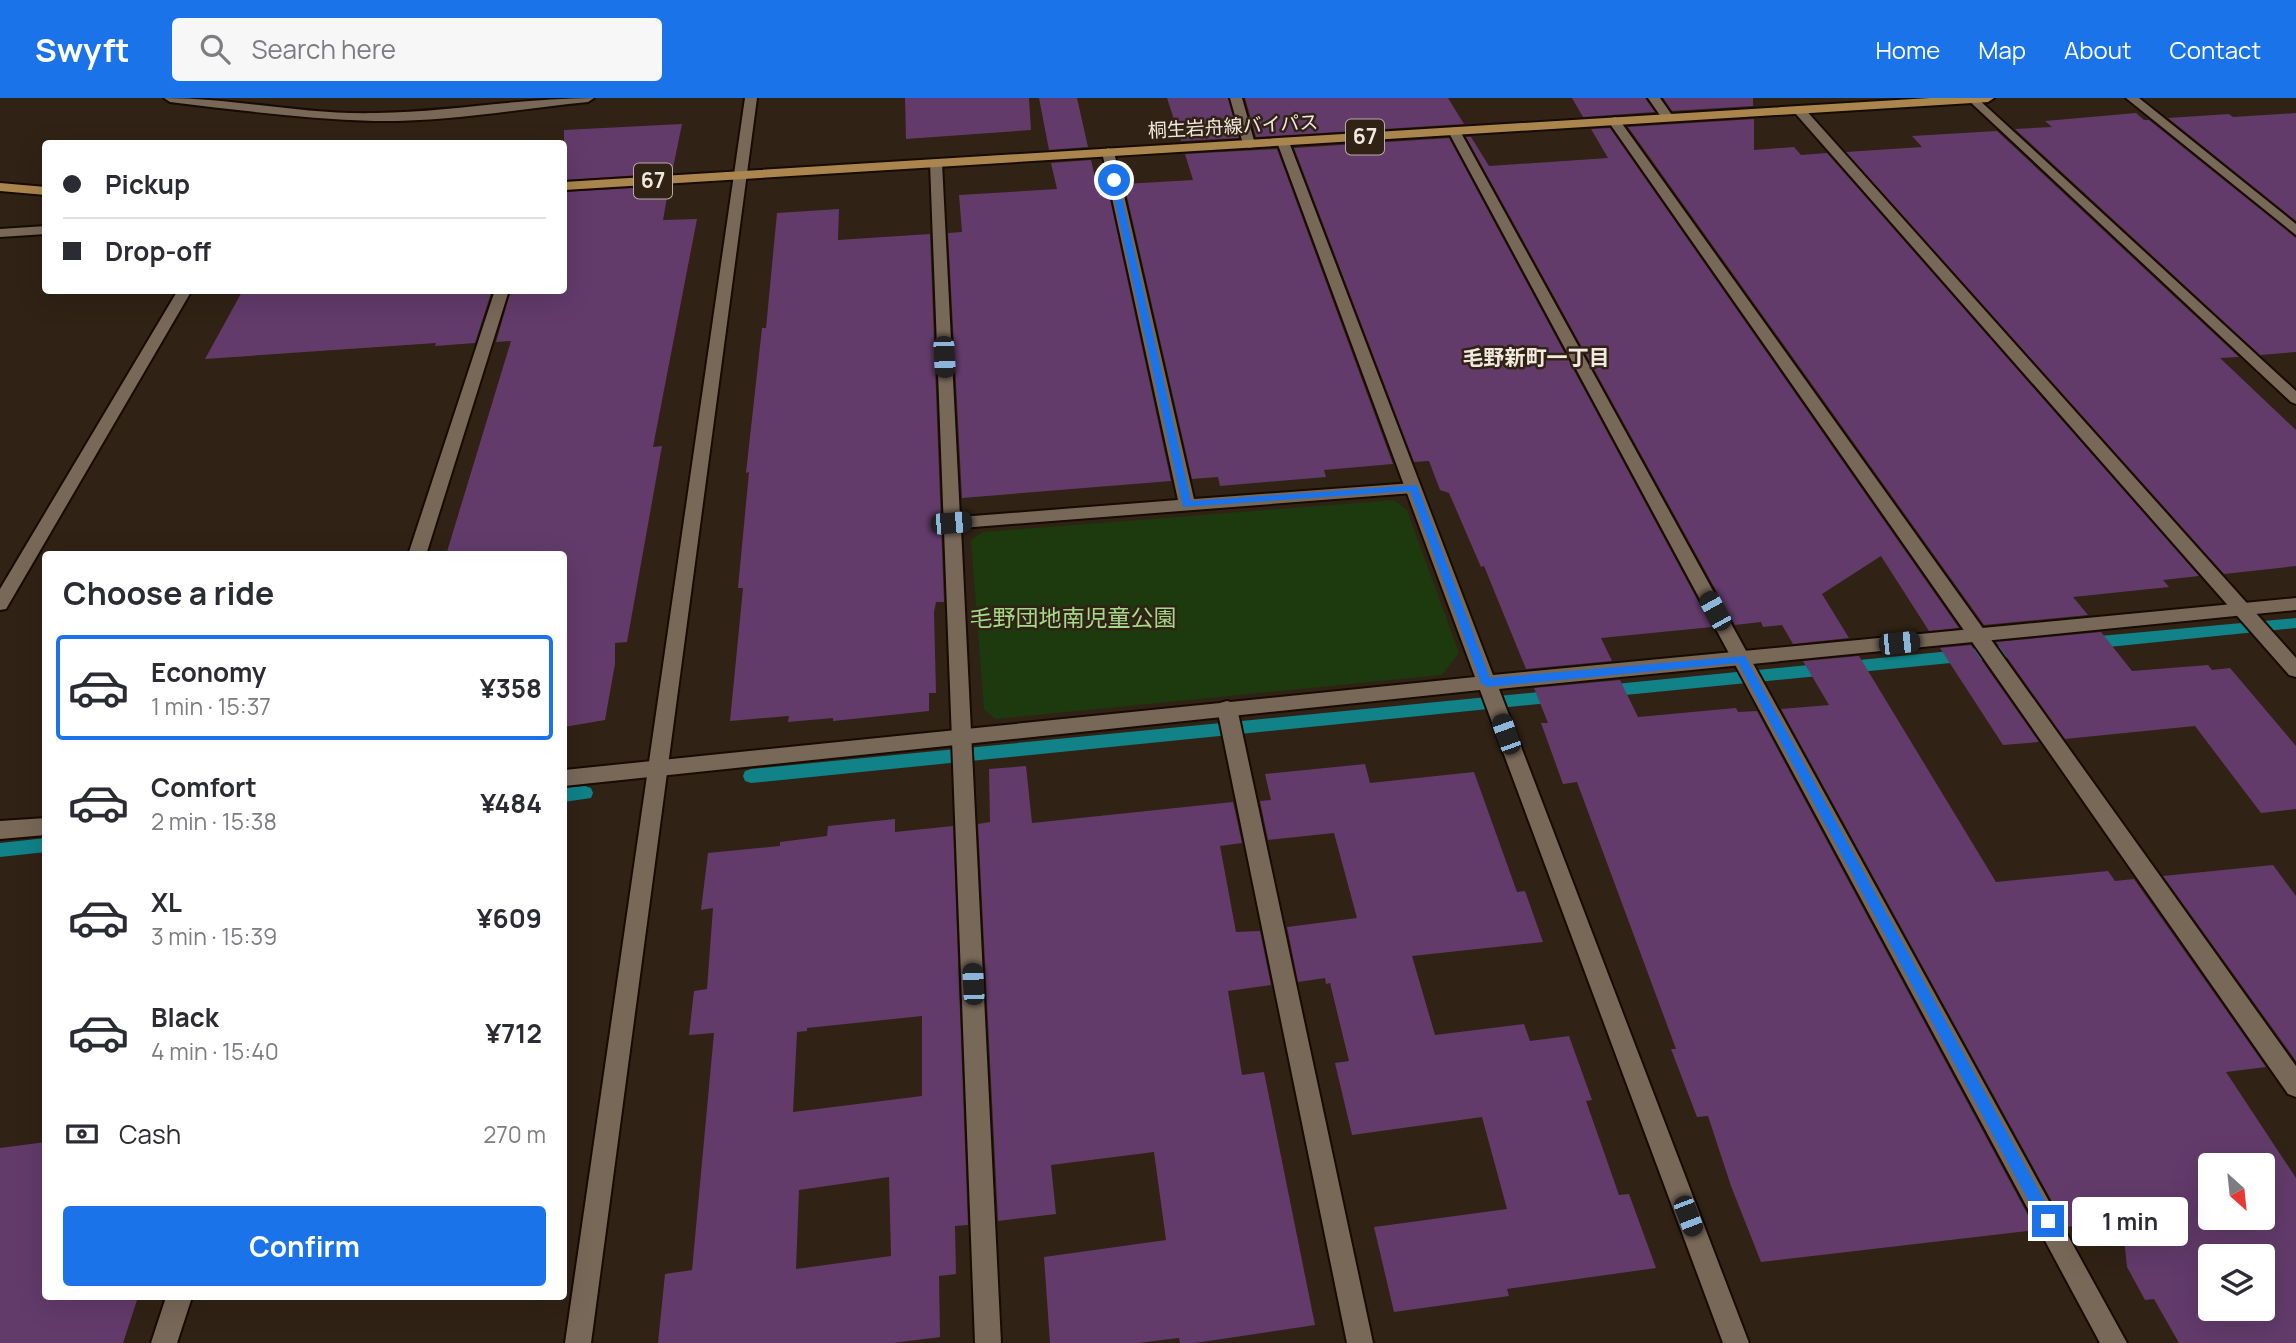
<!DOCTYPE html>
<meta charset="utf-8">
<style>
body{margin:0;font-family:Manrope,"Noto Sans JP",sans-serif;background:#f7f7f7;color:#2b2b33;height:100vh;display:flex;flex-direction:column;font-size:26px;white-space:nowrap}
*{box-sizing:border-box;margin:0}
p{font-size:23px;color:#7c7c81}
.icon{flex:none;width:38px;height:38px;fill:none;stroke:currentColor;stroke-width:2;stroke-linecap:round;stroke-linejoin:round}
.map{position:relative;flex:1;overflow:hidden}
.details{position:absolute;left:42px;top:453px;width:525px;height:749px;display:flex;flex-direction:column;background:#fff;border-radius:7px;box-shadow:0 7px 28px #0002}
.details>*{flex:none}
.top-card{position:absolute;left:42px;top:42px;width:525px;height:154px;border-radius:7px;box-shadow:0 7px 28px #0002;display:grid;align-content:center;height:154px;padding:0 21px;background:#fff}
.needle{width:46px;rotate:153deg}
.buttons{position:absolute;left:2198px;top:1055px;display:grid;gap:14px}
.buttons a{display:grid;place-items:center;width:77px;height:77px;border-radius:7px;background:#fff;box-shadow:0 7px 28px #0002;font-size:35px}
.end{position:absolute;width:32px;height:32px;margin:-16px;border:9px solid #1a73e8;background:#fff;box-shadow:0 0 0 4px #fff}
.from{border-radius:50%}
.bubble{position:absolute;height:49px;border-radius:7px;background:#fff;box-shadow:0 7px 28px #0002;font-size:23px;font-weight:700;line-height:49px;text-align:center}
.car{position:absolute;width:21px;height:42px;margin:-21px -10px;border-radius:9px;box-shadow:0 0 5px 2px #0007;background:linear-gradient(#222 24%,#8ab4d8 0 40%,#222 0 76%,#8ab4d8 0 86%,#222 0)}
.top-card b{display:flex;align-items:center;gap:24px;height:66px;font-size:26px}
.top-card b+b{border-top:2px solid #e1e1e2}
.top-card i{width:18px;height:18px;background:#2b2b33}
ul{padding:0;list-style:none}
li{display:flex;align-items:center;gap:21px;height:105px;margin:0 14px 10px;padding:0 7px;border:4px solid transparent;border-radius:7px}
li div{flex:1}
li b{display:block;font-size:26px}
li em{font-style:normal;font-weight:700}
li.current{border-color:#1a73e8}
li>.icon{width:63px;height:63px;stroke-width:1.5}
h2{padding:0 21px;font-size:32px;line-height:84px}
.pay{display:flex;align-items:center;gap:18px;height:77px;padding:0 21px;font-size:26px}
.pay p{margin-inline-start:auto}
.primary-button{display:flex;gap:14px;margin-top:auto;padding:14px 21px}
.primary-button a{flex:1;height:80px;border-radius:7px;background:#1a73e8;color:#fff;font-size:28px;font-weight:700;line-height:80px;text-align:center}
header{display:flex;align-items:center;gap:42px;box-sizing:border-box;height:98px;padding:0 35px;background:#1a73e8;color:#fff}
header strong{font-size:33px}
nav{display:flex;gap:38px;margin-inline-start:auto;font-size:24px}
.search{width:490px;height:63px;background:#f7f7f7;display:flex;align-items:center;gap:18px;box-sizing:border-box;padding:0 24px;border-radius:7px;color:#7c7c81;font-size:26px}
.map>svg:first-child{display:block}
.green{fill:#1d390e}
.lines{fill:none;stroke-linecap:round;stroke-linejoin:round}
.stream{fill:#108288;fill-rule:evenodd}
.building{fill:#623b6a;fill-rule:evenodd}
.service-casing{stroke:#170b02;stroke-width:4}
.minor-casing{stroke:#170b02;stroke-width:4}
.tertiary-casing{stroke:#170b02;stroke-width:4}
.primary-casing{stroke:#170b02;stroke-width:4}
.service{fill:#786858;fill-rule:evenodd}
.minor{fill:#786858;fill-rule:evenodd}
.tertiary{fill:#786858;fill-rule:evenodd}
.primary{fill:#aa854d;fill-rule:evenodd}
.route{fill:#1a73e8}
.labels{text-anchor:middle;stroke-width:5;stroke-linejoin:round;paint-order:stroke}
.far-street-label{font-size:19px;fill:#f1e8df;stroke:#302215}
.shield{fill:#302215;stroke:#b7ada2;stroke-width:2}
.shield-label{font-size:21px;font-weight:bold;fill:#f1e8df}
.far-neighbourhood-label{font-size:21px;font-weight:bold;fill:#f1e8df;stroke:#302215}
.park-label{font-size:23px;fill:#a4db8b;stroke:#302215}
</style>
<header>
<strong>Swyft</strong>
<div class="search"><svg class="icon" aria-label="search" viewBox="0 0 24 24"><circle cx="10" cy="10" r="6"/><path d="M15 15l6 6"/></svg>Search here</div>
<nav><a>Home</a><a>Map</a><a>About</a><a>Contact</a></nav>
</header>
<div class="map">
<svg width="2296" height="1245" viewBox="0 0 2296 1245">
<rect width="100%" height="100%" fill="#302215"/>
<path class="green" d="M1394,402L1407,412L1459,555L1442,577L996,621L984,612L971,442L983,434Z"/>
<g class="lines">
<path class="stream" d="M2296,520V530L2089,551L2081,545L2089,539Z
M2022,546L2030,552L2022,558L1605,599L1597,593L1605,587Z
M1559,592L1567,598L1559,604L751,685L745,683L743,678L745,673L751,671Z
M585,688L591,690L593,695L591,700L564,704V690Z
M46,740V754L0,759V745Z"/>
</g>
<path class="building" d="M905,0H1029L1031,32L906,41Z
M1039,0H1077L1088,49L1049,52Z
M1167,0H1228L1239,40L1181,43Z
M1245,0H1448L1464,26L1256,39Z
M1572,0H1645L1655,14L1583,19Z
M1663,0H1753V8L1672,13Z
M2136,15L2144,22H2149L2296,140V254L2260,257L2015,31L2052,29L2045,23Z
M2296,15V123L2168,20L2229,16L2233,19Z
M1754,21V52L1794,49L1801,57L1827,55L2199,478L2163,482L2169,489L2073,499L2088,517L1984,527L1628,29Z
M682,26L672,75L564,82V32Z
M1610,30L1959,530L1929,533L1881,458L1822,496L1849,540L1793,546L1782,527L1763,529L1761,524L1735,527L1466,39H1471L1489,68L1608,60L1591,31Z
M1997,33L2239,259L2220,260L2296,332V468L2224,476L1846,54L1922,49L1912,38Z
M1449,40L1712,529L1601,540L1612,563L1526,571L1484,468L1481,469L1449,395L1440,392L1429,363L1414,364L1294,50Z
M1277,51L1393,366L1324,372L1326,379L1220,388L1218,379L1192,381L1124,86L1193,82L1185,56Z
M1091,62L1097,88L1107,87L1171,383L962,400L948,135L962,134L959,97L1057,91L1051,65Z
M669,88L663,122L697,121L653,349L662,348L627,544L615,545V566L605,622L564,629V457H446L511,243L496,244L511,192H564V94Z
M839,111L838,142L930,136L944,504H936L934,514L936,595H929V613L833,623V620L788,624L789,618L730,623L743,490H738L749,374L746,375L762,230H766L777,115Z
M243,192H492L475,245L435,248L436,245L205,261Z
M2101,534L2132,573L2208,567L2212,572L2230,570L2296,648V711L2261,715L2195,628L2065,641L1996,544Z
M1971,547L2039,644L2003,647L1940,550Z
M1859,558L1996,784L2108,773L2115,783L2134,781L2266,969L2226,974L2296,1080V1245H2179L2154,1201L2145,1202L2127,1169L2122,1122L2066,1129L1781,611L1829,607L1803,563ZM2210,1068H2263V1120H2210ZM2210,1158H2263V1211H2210Z
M1620,582L1638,619L1736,610L1738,614L1757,613L2036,1132L1761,1164L1731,1088L1708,1018L1697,1019L1671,951H1676L1577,684L1563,686L1541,625H1548L1534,590Z
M1365,666L1370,685L1474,674L1517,794L1525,793L1543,844L1412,858L1435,937L1524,926L1530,943L1569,938L1592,1002L1586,1003L1619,1097L1629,1096L1656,1170L1507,1191L1509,1198L1394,1214L1374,1129L1507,1111L1482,1019L1352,1037L1335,965L1349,963L1330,885L1326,886L1325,880L1298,884L1287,829L1357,820L1334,735L1268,742L1260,703L1271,702L1265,676Z
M1026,668L1032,725L1233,704L1242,745L1220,748L1236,834L1260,833L1271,887L1228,893L1242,977L1264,974L1315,1227L1195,1245H1180L1179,1240L1138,1245H1050L1044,1159L1166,1142L1154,1054L1051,1067L1056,1116L998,1123L978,726L990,724L989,671Z
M895,721V734L953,728L968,1127L955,1128L956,1176L939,1178L940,1239L893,1245H658L665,1176L692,1172L714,935L689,937L694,893L707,891L713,810L701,812L708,755L780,748V744L827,738L828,728ZM922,918V998L793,1014L797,934L807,933V930ZM889,1079L891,1158L796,1171L799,1092Z
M2273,767L2296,798V963L2163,778Z
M46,1044V1199H138L123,1245H0V1050Z"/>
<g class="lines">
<g class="service-casing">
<path id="service" d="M1966,0H1977L2296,293V306L2291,304Z
M2126,0H2139L2296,126V137Z
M1614,19L1618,20L2296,968V999L2288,996L1608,23Z
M1454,29L1460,33L2127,1245H2100L1448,33Z
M1108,50L1114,54L1194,401L1413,385L1421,390L1413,395L961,430L1001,1245H975L930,65L936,61L942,65L960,419L1178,402L1102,54Z
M1227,603L1234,605L1237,610L1373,1245H1347L1217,610L1220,605Z"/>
</g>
<g class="minor-casing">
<path id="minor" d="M164,0C235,0 305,17 376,15C449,14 521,0 594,0L588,4C518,11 445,24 374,23C306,21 237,12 170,4Z
M1230,0H1242L1255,46L1253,49L1249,50L1243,46Z
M1648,0H1660L1674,20L1672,23H1664Z
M1283,40L1289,44L1493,577L2296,500V512L1499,591L1749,1245H1723L1480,592L564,688V672L1475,579L1277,44Z
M46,128V136L0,139V131Z
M178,192H192L6,511L0,512V491Z
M495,192H509L426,457H408Z
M46,720V737L0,741V723Z
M166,1199H192L177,1245H151Z"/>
</g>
<g class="tertiary-casing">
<path id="tertiary" d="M745,0H757L591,1245H565Z
M1799,8L1803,9L2296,560V579L2289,577L1795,15V9Z"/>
</g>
<g class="primary-casing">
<path id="primary" d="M1930,0H1994L1988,4L564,92V84Z
M0,85L46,89V97L0,93Z"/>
</g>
<use href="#service" class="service"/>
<use href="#minor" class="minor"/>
<use href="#tertiary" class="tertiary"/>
<use href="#primary" class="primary"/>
</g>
<path class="route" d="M1114,79L1118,82L1191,403L1417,387L1490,580L1745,558L2053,1118L2055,1123L2053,1128L2048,1130L2042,1128L1738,565L1487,589L1481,585L1410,393L1183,409L1110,82Z"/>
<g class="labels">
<g class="far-street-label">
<text transform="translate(1233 28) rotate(-3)" y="7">桐生岩舟線バイパス</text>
</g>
<g class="shield">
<rect x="1346" y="21.5" width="38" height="35" rx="5"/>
<rect x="634" y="65.5" width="38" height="35" rx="5"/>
</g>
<g class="shield-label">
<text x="1365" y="46">67</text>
<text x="653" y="90">67</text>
</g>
<g class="far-neighbourhood-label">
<text x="1536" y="267">毛野新町一丁目</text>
</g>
<g class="park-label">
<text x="1073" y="528">毛野団地南児童公園</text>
</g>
</g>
</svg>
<div class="buttons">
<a><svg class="needle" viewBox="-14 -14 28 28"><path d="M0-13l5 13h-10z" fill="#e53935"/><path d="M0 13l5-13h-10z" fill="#7c7c81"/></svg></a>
<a><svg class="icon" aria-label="layers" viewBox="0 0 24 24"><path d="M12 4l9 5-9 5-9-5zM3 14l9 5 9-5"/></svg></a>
</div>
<i class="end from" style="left:1114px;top:82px"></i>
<i class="end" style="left:2048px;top:1123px"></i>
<div class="bubble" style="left:2072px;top:1099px;width:116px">1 min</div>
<i class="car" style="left:944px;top:259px;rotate:177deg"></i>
<i class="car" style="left:951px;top:425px;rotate:85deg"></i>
<i class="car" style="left:1715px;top:513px;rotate:331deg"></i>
<i class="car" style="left:1899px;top:545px;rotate:84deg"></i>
<i class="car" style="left:1506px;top:636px;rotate:340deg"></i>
<i class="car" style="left:973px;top:886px;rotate:357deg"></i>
<i class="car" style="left:1688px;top:1118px;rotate:159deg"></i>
<div class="top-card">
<b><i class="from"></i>Pickup</b>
<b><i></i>Drop-off</b>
</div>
<section class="details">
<h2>Choose a ride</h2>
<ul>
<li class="current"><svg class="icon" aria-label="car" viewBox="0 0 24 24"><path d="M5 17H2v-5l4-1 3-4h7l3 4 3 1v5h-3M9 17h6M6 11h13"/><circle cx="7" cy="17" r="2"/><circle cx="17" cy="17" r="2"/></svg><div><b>Economy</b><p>1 min · 15:37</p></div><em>¥358</em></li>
<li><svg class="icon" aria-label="car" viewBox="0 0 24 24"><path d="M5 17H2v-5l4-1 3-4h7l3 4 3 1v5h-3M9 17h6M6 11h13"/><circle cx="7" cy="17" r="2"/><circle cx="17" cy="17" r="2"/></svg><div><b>Comfort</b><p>2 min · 15:38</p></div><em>¥484</em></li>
<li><svg class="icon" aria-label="car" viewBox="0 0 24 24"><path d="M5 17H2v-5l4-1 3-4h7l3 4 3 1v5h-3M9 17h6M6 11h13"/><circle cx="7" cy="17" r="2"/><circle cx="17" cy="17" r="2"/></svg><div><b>XL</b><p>3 min · 15:39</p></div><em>¥609</em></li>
<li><svg class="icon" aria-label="car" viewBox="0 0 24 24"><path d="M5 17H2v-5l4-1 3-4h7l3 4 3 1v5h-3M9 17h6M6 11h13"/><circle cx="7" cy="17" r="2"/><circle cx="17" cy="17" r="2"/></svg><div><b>Black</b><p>4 min · 15:40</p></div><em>¥712</em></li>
</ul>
<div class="pay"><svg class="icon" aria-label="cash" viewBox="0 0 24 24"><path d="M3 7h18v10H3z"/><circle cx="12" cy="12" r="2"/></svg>Cash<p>270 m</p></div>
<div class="primary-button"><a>Confirm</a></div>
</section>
</div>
